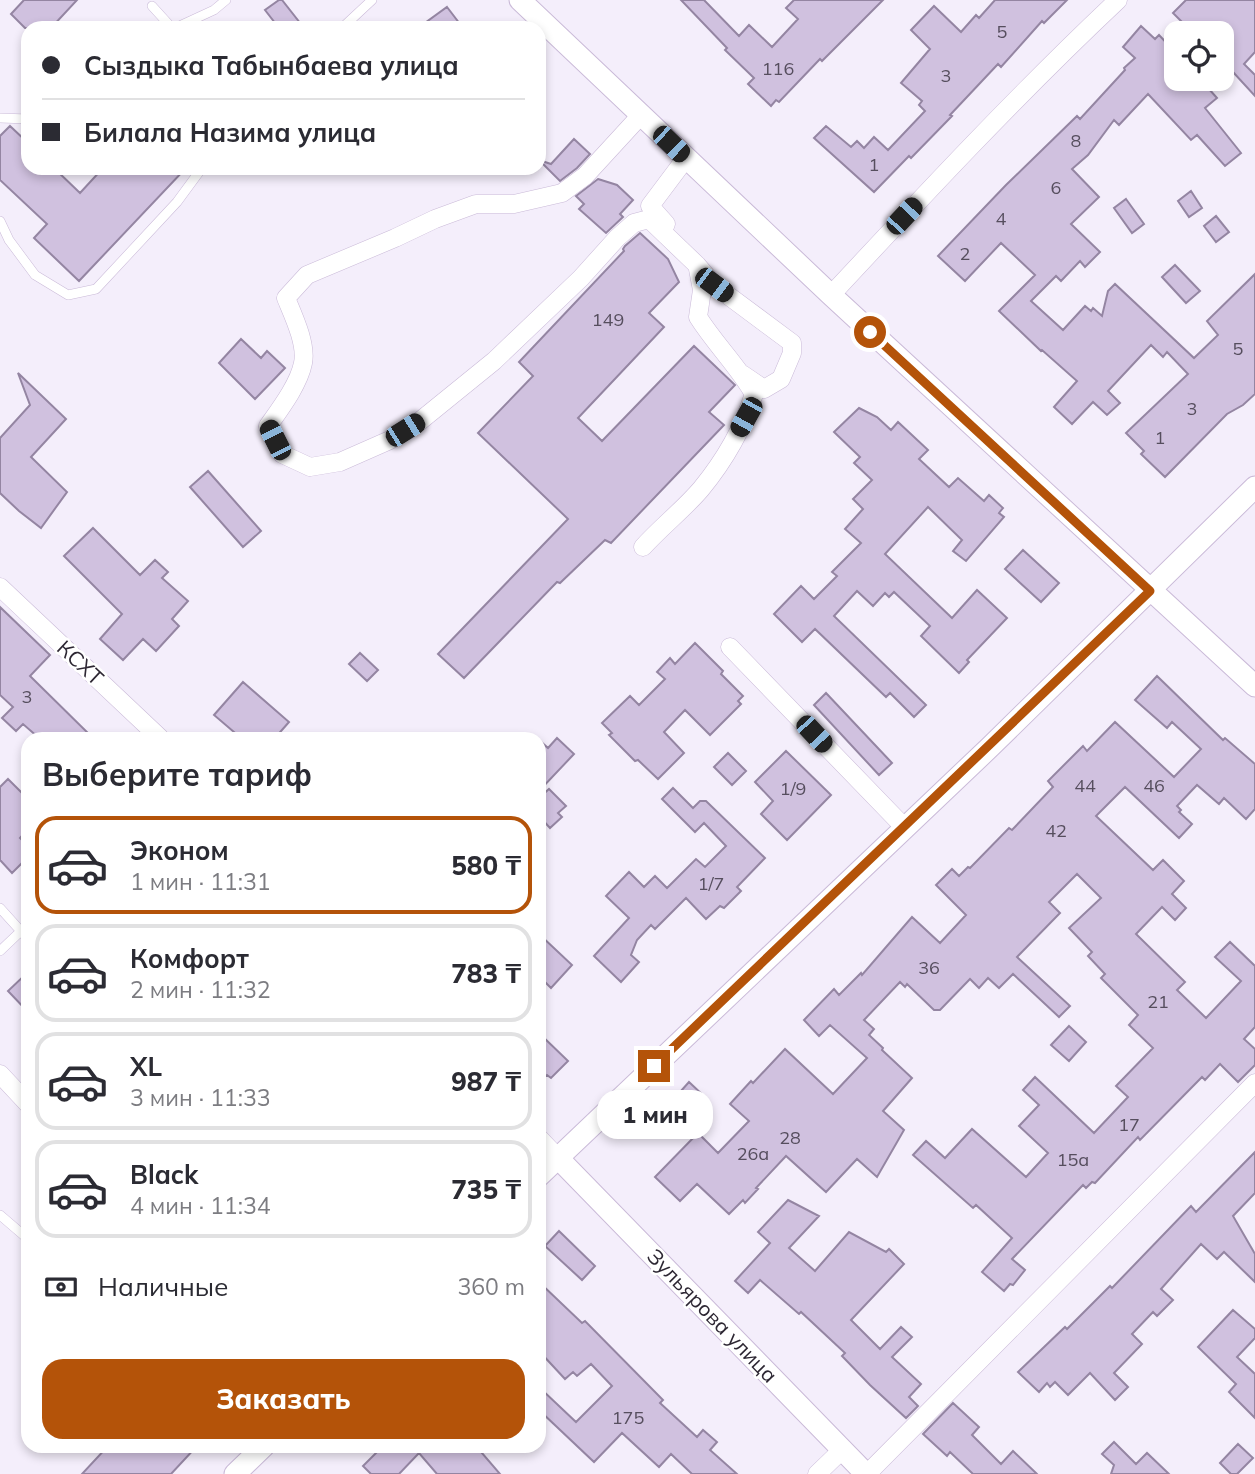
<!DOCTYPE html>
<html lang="ru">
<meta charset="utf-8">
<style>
body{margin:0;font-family:Mulish,sans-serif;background:#f2f2f3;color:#2b2b33;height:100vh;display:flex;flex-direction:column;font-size:26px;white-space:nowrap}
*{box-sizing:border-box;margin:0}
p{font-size:23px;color:#7c7c81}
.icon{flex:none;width:38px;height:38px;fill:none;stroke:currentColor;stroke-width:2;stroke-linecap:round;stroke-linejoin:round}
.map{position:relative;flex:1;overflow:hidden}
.panel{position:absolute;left:21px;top:732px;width:525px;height:721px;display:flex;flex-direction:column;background:#fff;border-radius:21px;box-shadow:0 4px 10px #0003}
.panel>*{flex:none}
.banner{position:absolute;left:21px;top:21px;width:525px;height:154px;border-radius:21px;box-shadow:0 4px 10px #0003;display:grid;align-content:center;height:154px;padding:0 21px;background:#fff}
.fabs{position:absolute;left:1164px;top:21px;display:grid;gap:14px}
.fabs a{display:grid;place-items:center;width:70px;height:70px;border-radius:14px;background:#fff;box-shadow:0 4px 10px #0003;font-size:35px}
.end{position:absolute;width:32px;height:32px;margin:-16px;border:9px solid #b45309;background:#fff;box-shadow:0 0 0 4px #fff}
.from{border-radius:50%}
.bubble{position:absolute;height:49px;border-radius:21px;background:#fff;box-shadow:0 4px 10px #0003;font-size:23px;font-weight:800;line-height:49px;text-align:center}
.car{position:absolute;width:21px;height:42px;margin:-21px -10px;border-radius:9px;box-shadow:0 0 5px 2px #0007;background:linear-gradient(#222 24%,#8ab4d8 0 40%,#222 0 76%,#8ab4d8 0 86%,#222 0)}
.banner b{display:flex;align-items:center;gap:24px;height:66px;font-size:26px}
.banner b+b{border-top:2px solid #e1e1e2}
.banner i{width:18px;height:18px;background:#2b2b33}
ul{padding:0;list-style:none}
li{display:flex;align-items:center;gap:21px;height:98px;margin:0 14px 10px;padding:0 7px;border:4px solid #e1e1e2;border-radius:21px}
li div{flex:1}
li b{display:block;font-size:26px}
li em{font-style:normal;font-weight:800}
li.active{border-color:#b45309}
li>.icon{width:63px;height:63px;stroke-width:1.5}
h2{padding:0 21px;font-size:32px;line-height:84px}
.pay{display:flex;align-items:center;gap:18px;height:77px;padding:0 21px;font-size:26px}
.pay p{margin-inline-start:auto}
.action{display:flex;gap:14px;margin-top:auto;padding:14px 21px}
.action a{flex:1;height:80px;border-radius:21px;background:#b45309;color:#fff;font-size:28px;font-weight:800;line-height:80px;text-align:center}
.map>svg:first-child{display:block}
.building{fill:#d0c1df;stroke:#9485a2;stroke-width:2}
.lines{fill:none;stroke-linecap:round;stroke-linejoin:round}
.service-casing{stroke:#cabad8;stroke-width:10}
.minor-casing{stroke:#cabad8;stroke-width:19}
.tertiary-casing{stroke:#cabad8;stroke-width:23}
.service{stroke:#fff;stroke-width:9}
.minor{stroke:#fff;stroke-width:18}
.tertiary{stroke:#fff;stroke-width:21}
.route{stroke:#b45309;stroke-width:9}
.labels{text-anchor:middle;stroke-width:5;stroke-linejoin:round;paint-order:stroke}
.number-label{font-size:18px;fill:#564e5e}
.street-label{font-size:21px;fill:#2d2733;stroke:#fff}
</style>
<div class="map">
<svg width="1255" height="1474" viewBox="0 0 1255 1474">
<rect width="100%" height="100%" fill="#f4eefb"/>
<path class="building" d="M24,0H77L51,28H25L11,14Z
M279,0H282L304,28H279L265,10Z
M681,0H704L739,36L749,25L772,47L798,19L786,8L794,0H883L822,61L820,59L779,102L776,100L771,106L748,84L754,78L725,50L727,48Z
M995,0H1067L1044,23L1042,21L1001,67L998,64L950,115L952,116L911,158L909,156L874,192L814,138L826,126L851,147L857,141L864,148L874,137L888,150L925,111L919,105L922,101L901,83L930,49L911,30L934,6L961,32L976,15L979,18Z
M1186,0H1255V52L1244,64L1255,75V96L1222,60V33H1193L1173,13Z
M447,7L463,28H418Z
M1141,26L1155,39L1159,35L1176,53V79H1200L1217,98L1205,108L1241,153L1225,166L1197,135L1191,140L1148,94L1119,125L1114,120L1088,155L1072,169L1099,197L1071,224L1100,252L1085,267L1080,261L1061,281L1056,276L1031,301L1063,330L1085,306L1091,311L1093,308L1102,316L1108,291L1115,284L1194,358L1218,335L1207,321L1255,274V394L1243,405L1227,414L1165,477L1141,454L1144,451L1126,433L1188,374L1167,352L1163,357L1151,345L1108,391L1120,403L1107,415L1093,402L1072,424L1054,407L1077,381L1042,350L1041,351L999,311L1035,275L1001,243L965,281L938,256L1006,185L1077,116L1080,119L1125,70L1124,68L1135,58L1123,47Z
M10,126L28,143V168H54L80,193L103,168H186L79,281L34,238L47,224L0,180V136Z
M574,139L590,154L577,168L560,181L539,160L551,164Z
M598,179L617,185L633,200L620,214L623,217L606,233L579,209L584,204L576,196Z
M1191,191L1202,208L1189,217L1178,201Z
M1126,199L1144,224L1132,233L1114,208Z
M1216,216L1229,232L1216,242L1204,226Z
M640,233L668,259L679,282L649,313L664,327L578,418L602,441L694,346L735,385L709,412L724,425L611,543L605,540L560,583L557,582L464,678L438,654L568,519L478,433L533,376L519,362L624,251L623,249L625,246Z
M1175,265L1200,291L1186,303L1162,277Z
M241,339L261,358L267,351L285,368L255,399L219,363Z
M18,373L66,419L31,457L67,492L41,528L19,511L0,493V438L30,405Z
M859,408L877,417L891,430L898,422L928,450L919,459L949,487L958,478L984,501L989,495L1003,508L999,513L1004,517L966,561L953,551L962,540L928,507L885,554L952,618L977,590L1007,618L967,660L969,662L959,673L921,636L930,626L894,592L889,597L885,593L873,606L857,591L834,616L926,705L914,717L890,693L886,697L815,629L802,642L774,614L801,586L814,599L837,576L832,572L861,543L845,529L863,509L853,499L872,480L854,463L860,457L834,432Z
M208,471L261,531L243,547L190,487Z
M93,528L140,575L155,560L168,572L162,578L188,601L172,619L179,626L156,651L143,639L123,660L100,639L122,614L64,556Z
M1023,550L1059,583L1041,602L1005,569Z
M0,607L50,655L30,676L93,738H39L23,724L16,731L2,718L13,707L0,695Z
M695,643L723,671L721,674L743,696L738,701L741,704L710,735L685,710L664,732L684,753L658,779L638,760L635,761L609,735L612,733L602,723L630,696L639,705L665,679L657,672L670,658L675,664Z
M360,653L378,670L367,681L349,664Z
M1157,676L1223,740L1225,738L1255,764V809L1246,819L1224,798L1219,804L1197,785L1177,806L1181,810L1179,812L1192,824L1179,838L1125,787L1096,816L1153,870L1163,860L1184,881L1172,894L1186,908L1175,920L1162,907L1136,934L1185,982L1177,990L1206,1018L1241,981L1215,957L1230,942L1255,966V1027L1244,1039L1255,1049V1065L1238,1082L1220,1064L1205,1080L1202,1077L1140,1140L1138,1137L1095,1183L1092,1182L1086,1188L1083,1185L1012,1259L1025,1270L1013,1285L1010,1284L1004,1291L982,1272L1012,1238L976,1205L973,1208L913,1155L926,1141L945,1158L972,1129L1026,1177L1048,1153L1019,1126L1039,1105L1023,1090L1035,1077L1094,1133L1128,1097L1116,1086L1153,1048L1129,1025L1138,1015L1101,978L1105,974L1088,956L1092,952L1069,928L1101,898L1077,874L1049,902L1060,913L1017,957L1070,1006L1059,1017L1013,974L999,988L988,978L979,988L970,979L940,1010H934L907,984L905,987L900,982L864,1020L874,1029L869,1035L883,1048L882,1050L912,1078L883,1111L904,1130L877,1177L857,1159L826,1192L786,1156L756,1188L758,1189L745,1203L743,1200L729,1214L697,1184L680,1201L655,1177L698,1133L718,1153L749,1121L730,1104L751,1081L753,1083L785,1049L833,1094L867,1058L830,1025L819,1036L804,1020L834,989L839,995L861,973L862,975L912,917L940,943L966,915L936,885L952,869L959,876L968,867L970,868L1009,828L1012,830L1053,787L1048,781L1083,746L1087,751L1115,722L1174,777L1201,749L1172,722L1167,728L1135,700Z
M243,682L289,722L275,738H241L214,715Z
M826,693L892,763L879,775L814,705Z
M557,738L574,754L539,791V740L548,748Z
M786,751L831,795L787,840L761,814L773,801L755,782Z
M728,753L746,771L732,785L714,767Z
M8,779L28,799V829L20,838L28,846V857L12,873L0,860V787Z
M673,788L693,808L700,801H706L765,858L737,887L741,891L724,908L720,906L706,919L686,898L655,929L651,925L637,940L631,955L639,962L621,982L594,956L629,918L606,896L629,872L644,887L655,876L667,888L696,859L705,867L726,846L704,823L695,832L662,799Z
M549,789L566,806L558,813L562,817L550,828L539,816V798Z
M539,934L572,965L551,988L539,976Z
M28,972V1012L8,991Z
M1069,1026L1086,1042L1069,1061L1051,1045Z
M539,1033L568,1061L551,1078L547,1075L539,1082Z
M689,1082L705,1097L688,1116L672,1101Z
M1255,1152V1193L1233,1216L1255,1254V1282L1224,1252L1217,1259L1201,1244L1161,1289L1173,1300L1157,1316L1153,1312L1132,1334L1142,1344L1114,1373L1128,1387L1115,1400L1090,1373L1068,1395L1055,1382L1050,1387L1047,1383L1039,1392L1018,1372L1065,1327L1067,1329L1110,1286L1112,1288L1191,1206L1196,1212Z
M788,1200L819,1216L789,1248L815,1271L849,1232L886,1252L889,1249L904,1264L851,1320L880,1349L901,1327L912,1337L892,1357L921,1384L909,1397L918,1406L906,1418L870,1385L842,1356L845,1353L801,1312L799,1314L760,1280L748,1293L735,1281L770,1243L758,1232Z
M559,1231L595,1266L582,1280L545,1246Z
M539,1282L582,1323L585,1321L663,1400L660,1403L697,1437L703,1430L717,1442L710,1450L737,1474H692L671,1454L659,1467L622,1433L594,1462L539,1410V1387L576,1422L612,1386L591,1364L577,1376L573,1372L565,1379L539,1351Z
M1233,1310L1255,1329V1338L1237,1357L1255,1374V1418L1229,1392L1236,1384L1198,1347Z
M953,1403L979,1427L972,1435L1001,1464L1013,1451L1037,1474H973L950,1452L947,1456L923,1434Z
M1114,1442L1136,1464L1147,1453L1169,1474H1111L1114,1465L1102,1454Z
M1238,1444L1253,1458L1237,1474H1231L1220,1463Z
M108,1446H197L171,1474H82Z
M383,1446H476L500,1474H437L419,1453L399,1474H371L363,1466Z"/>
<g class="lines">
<g class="service-casing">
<path id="service" d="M152,6L172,28
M175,28L214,10L226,0
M342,28L372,0
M0,118L28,119
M0,221L9,240L35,275L68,295L96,289L177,202L202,168
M0,908L28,939
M0,951L21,931
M0,1215L28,1239"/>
</g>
<g class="minor-casing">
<path id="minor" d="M641,115L585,176L562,193L514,204H476L435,219L395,238L307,275L286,298C293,315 307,344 303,363C299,384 280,409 268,426L282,454L310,467L340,462L390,440L420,421L494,361L581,278L617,238L634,223L649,219L697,265L714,285L792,343V353L781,379L764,389L742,374
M666,224L650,206L686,158
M831,295C924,195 1018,94 1118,0
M643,547C661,527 684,509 701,489C724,461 743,428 754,394C738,366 715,344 698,317L702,290L698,269
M0,587L160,738
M730,647L905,828
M0,1074L28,1104
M539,1138L558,1158
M817,1474L843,1449
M867,1474L1255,1083"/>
</g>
<g class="tertiary-casing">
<path id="tertiary" d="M520,0L831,295L1255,686
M558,1158L866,1474
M539,1176L990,747L1255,487
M235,1474L264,1446"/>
</g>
<use href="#service" class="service"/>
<use href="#minor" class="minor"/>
<use href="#tertiary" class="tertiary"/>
</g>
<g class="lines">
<path class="route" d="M654,1066L1150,591L870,332"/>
</g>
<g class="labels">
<g class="number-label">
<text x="1002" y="38">5</text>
<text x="778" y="75">116</text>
<text x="946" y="82">3</text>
<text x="1076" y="147">8</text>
<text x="874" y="171">1</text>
<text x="1056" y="194">6</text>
<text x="1001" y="225">4</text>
<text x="965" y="260">2</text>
<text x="608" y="326">149</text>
<text x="1238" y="355">5</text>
<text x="1192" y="415">3</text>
<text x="1160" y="444">1</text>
<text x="27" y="703">3</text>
<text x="1085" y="792">44</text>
<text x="1154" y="792">46</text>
<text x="793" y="795">1/9</text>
<text x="1056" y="837">42</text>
<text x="711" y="890">1/7</text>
<text x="929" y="974">36</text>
<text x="1158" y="1008">21</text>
<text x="1129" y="1131">17</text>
<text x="790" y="1144">28</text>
<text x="753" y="1160">26а</text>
<text x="1073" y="1166">15а</text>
<text x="628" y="1424">175</text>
</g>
<g class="street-label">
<text transform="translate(80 663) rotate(43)" y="7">КСХТ</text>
<text transform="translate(712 1316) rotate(46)" y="7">Зульярова улица</text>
</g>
</g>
</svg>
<div class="fabs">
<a><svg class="icon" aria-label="locate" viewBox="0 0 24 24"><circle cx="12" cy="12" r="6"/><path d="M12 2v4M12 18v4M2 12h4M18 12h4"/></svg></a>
</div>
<i class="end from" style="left:870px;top:332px"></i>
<i class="end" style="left:654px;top:1066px"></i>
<div class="bubble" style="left:597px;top:1090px;width:116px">1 мин</div>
<i class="car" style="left:671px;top:144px;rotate:134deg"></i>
<i class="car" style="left:904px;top:216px;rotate:43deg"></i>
<i class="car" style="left:714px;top:285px;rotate:127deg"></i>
<i class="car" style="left:746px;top:417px;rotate:209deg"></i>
<i class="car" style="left:405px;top:430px;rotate:58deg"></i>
<i class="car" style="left:275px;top:440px;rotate:333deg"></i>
<i class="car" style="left:814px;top:734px;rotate:137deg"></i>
<div class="banner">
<b><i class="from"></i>Сыздыка Табынбаева улица</b>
<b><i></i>Билала Назима улица</b>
</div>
<section class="panel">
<h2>Выберите тариф</h2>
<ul>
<li class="active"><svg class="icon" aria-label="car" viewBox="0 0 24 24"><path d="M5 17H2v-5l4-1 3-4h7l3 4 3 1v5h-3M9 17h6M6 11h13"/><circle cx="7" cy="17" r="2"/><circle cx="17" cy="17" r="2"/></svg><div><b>Эконом</b><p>1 мин · 11:31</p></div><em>580 ₸</em></li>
<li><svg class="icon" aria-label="car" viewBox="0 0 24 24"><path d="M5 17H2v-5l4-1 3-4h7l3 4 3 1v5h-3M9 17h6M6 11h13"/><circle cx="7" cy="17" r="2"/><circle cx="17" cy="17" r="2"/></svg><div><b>Комфорт</b><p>2 мин · 11:32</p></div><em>783 ₸</em></li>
<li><svg class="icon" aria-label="car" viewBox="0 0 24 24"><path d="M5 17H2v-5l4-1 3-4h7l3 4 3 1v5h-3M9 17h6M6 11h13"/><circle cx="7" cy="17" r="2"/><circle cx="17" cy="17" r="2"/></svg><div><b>XL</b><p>3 мин · 11:33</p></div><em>987 ₸</em></li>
<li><svg class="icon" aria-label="car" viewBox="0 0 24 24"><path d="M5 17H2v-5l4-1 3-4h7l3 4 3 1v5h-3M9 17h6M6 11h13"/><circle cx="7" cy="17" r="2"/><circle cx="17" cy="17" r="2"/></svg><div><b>Black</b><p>4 мин · 11:34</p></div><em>735 ₸</em></li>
</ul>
<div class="pay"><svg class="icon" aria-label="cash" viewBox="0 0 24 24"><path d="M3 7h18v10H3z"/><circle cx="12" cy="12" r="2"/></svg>Наличные<p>360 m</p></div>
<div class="action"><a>Заказать</a></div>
</section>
</div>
